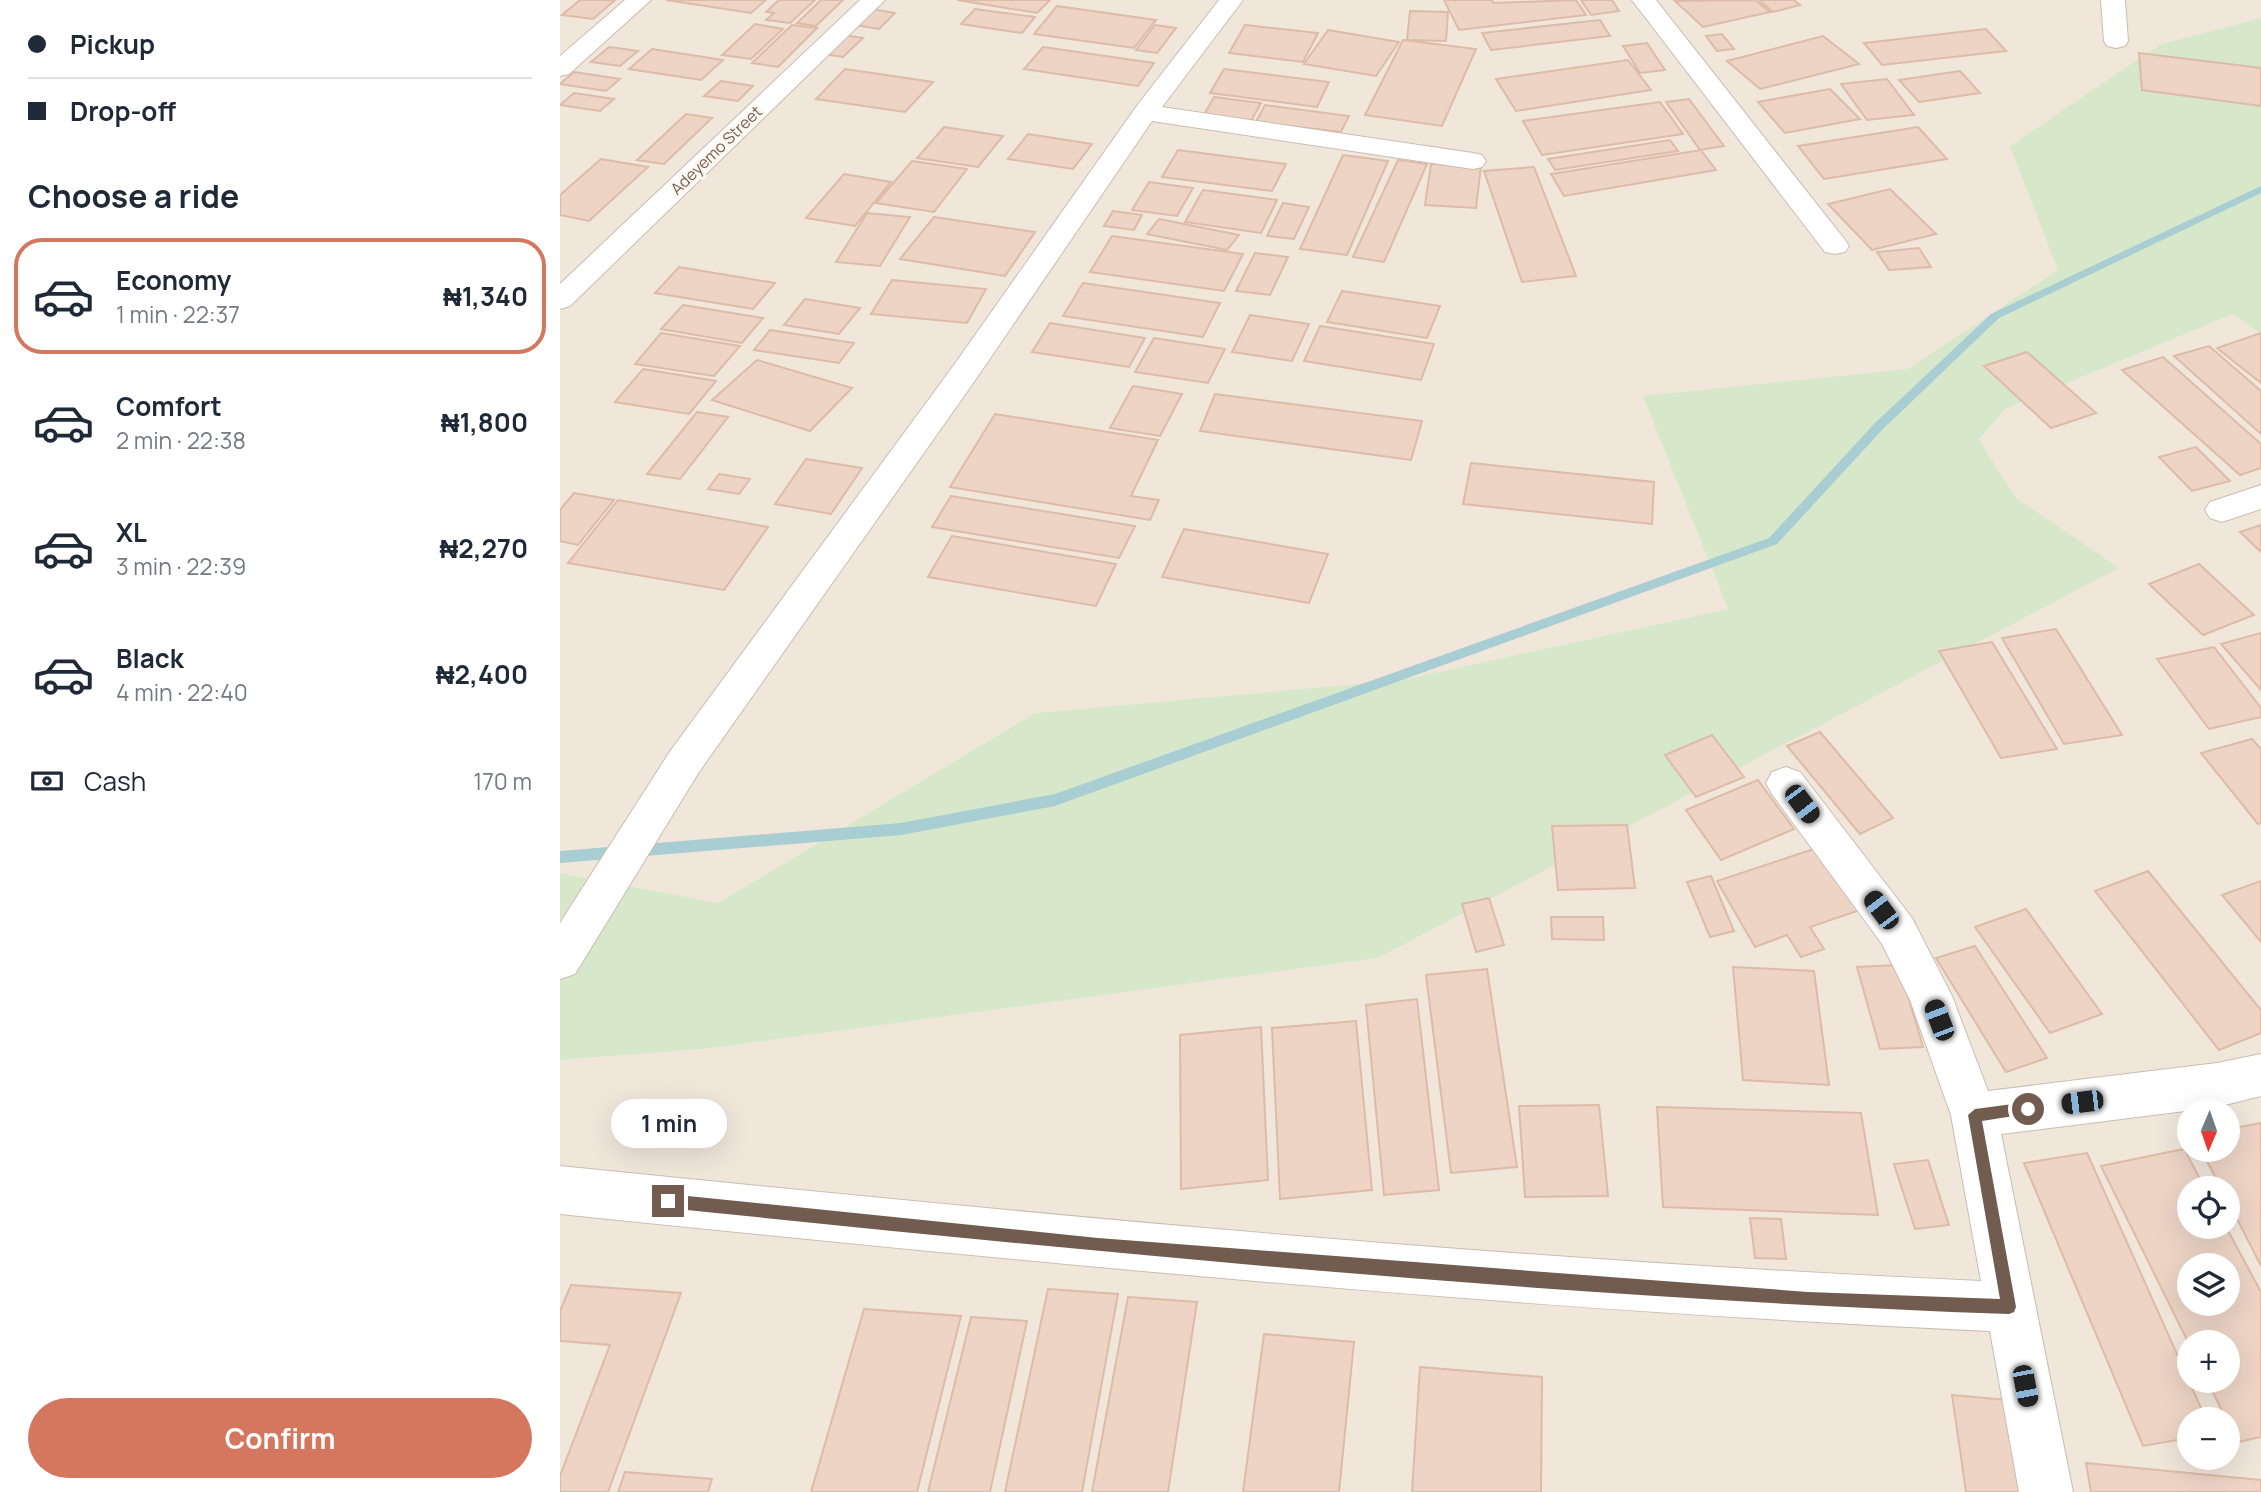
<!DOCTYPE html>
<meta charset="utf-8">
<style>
body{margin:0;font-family:Manrope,sans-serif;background:#f6f6f7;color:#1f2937;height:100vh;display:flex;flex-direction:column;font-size:26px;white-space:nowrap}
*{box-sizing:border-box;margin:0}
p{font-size:23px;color:#747a83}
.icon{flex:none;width:38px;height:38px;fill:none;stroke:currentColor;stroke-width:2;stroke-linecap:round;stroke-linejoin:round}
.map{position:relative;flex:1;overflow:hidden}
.side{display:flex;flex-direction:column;background:#fff;width:560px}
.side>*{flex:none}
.banner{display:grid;align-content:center;height:154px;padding:0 28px;background:#fff}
.needle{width:46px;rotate:182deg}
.tools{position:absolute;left:1617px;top:1099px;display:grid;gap:14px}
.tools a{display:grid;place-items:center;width:63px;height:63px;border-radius:50%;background:#fff;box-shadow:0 7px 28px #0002;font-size:35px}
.end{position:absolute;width:32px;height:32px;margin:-16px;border:9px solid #725c50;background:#fff;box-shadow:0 0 0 4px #fff}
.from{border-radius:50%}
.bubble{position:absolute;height:49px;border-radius:24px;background:#fff;box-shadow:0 7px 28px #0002;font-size:23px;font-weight:700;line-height:49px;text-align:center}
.car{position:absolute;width:21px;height:42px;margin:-21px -10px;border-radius:9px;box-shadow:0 0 5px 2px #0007;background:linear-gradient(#222 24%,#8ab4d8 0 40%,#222 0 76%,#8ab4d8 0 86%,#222 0)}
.banner b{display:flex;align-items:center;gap:24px;height:66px;font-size:26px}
.banner b+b{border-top:2px solid #e0e1e3}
.banner i{width:18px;height:18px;background:#1f2937}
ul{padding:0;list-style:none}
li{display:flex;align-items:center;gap:21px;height:116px;margin:0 14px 10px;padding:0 14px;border:4px solid transparent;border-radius:28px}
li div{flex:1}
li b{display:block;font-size:26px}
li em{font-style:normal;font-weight:700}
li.current{border-color:#d5775e}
li>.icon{width:63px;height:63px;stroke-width:1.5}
h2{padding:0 28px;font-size:32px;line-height:84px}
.pay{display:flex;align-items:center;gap:18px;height:77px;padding:0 28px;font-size:26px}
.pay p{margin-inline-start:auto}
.cta{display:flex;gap:14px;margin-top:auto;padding:14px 28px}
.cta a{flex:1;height:80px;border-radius:42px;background:#d5775e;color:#fff;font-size:28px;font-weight:700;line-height:80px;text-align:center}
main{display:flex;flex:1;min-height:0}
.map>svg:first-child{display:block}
.residential{fill:#f1e6da;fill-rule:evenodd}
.green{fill:#d6e7ca}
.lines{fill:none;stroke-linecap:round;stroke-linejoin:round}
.stream{fill:#a8cdd3;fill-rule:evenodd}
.building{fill:#edd4c5;stroke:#ddbba7;stroke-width:2;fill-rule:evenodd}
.street-casing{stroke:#cbbcb1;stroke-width:2}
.street{fill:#fff;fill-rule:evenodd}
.route{fill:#725c50}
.labels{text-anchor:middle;stroke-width:6;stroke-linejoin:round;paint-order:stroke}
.far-street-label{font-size:16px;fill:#725c50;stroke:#fdf8f1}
</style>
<main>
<section class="side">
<div class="banner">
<b><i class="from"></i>Pickup</b>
<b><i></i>Drop-off</b>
</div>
<h2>Choose a ride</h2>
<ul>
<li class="current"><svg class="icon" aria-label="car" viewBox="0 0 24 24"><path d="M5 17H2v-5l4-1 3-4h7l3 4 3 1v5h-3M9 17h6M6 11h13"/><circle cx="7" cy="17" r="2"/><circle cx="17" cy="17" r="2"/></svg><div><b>Economy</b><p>1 min · 22:37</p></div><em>₦1,340</em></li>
<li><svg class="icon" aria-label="car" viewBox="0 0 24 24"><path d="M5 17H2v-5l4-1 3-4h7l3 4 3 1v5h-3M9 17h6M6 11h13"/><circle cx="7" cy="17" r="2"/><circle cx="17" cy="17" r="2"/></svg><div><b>Comfort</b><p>2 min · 22:38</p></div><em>₦1,800</em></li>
<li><svg class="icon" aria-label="car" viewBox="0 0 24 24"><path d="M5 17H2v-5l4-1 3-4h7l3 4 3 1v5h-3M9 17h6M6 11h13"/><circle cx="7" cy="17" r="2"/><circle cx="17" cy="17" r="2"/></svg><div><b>XL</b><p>3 min · 22:39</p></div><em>₦2,270</em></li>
<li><svg class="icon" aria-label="car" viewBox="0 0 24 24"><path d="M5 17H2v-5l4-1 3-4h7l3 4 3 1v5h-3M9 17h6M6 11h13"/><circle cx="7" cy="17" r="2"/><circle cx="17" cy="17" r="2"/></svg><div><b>Black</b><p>4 min · 22:40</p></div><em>₦2,400</em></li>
</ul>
<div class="pay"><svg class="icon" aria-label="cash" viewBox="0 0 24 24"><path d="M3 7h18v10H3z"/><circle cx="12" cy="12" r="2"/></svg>Cash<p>170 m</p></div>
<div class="cta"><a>Confirm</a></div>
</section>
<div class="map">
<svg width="1701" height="1492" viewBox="0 0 1701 1492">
<rect width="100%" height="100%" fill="#faf4ea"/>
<path class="residential" d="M0,0H1701V18L1601,44L1498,270L1347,369L1084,397L1168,609L841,680L475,713L158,903L0,873Z
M1673,314L1701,334V1492H0V1060L144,1049L818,958L1558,568L1456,498L1419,441L1445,409ZM1629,1111H1668V1150H1629ZM1629,1188H1668V1227H1629ZM1629,1265H1668V1304H1629ZM1629,1342H1668V1381H1629ZM1629,1419H1668V1458H1629Z"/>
<path class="green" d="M1701,18V334L1673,314L1445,409L1419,440L1456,498L1559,568L818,958L144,1049L0,1060V873L158,903L475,713L841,680L1168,609L1083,396L1347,369L1498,270L1450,146L1601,44Z"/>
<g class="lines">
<path class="stream" d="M1701,186V193L1439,318L1322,430L1217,544L495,806L341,835L0,863V851L341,823L495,794L1209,538L1314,424L1431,314Z"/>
</g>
<path class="building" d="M20,0H55L33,19L2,15Z
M106,0H206L191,13Z
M219,0H255L230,23L206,20L214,13L206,12Z
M261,0H283L256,26L237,23Z
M397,0H490L477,13Z
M884,0H932L933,3L1016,0L1026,15L899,30Z
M1021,0H1052L1059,11L1031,15Z
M1195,0L1210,12L1143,27L1115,1Z
M1199,0H1234L1240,5L1213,12Z
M497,6L596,20L574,48L474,34Z
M311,9L335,13L319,29L295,25Z
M415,9L475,17L462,33L401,24Z
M850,11L888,12L886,41L847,40Z
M1040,20L1050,36L931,50L922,33Z
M195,24L223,29L191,59L162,55Z
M232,25L257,28L218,67L192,63Z
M595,25L616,28L597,53L576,50Z
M685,25L758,33L743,62L669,53Z
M1426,29L1446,51L1322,65L1304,43Z
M768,30L839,42L816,76L744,64Z
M1162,34L1174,49L1157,51L1146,36Z
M283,35L303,38L283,57L264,54Z
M1263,36L1299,64L1200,89L1167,61Z
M843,40L916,49L882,126L805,115Z
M1087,43L1105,70L1080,73L1063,46Z
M49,47L78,51L60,66L31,62Z
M483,47L594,63L578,86L464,69Z
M92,49L163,60L141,80L69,69Z
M1579,53L1701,68V106L1582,90Z
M1068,60L1091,90L956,111L936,79Z
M285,69L373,82L345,112L256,99Z
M664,69L769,82L757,107L650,93Z
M1400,71L1420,93L1359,102L1339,80Z
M14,72L60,79L46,91L0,84Z
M1327,79L1354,115L1307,120L1281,84Z
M161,81L193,86L178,101L144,96Z
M1270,89L1300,119L1225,133L1198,102Z
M14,93L54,99L40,111L0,105Z
M654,97L701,103L691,121L644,115Z
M1129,99L1164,146L1140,150L1106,102Z
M1100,102L1123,134L982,155L963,121Z
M705,105L789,116L781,132L696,122Z
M126,114L152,118L104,164L77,160Z
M384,127L443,136L418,167L357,158Z
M1358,127L1387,159L1264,179L1238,146Z
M468,134L532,144L513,169L448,159Z
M1110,140L1118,151L995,170L988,159Z
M618,150L726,164L712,191L602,177Z
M1141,150L1156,170L1004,196L991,174Z
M783,155L828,161L787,255L740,249Z
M41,159L88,167L29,221L0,215V195Z
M838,160L867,164L824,262L793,257Z
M352,161L407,169L374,212L316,203Z
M871,164L921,166L916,208L865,205Z
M974,167L1016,276L962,282L924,171Z
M284,174L331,182L295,226L246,218Z
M589,182L633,188L617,216L572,210Z
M1330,189L1376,234L1312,250L1268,204Z
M643,190L717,200L701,233L625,222Z
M723,203L749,207L734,239L707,236Z
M553,211L582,215L574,230L544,226Z
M307,213L350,217L320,266L276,262Z
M374,217L475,232L445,276L340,259Z
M599,219L679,235L667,250L587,234Z
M552,236L683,254L664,291L530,272Z
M1359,248L1371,267L1329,270L1317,252Z
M695,253L728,257L710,295L676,291Z
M119,267L215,283L193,309L95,293Z
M332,280L426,289L407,323L311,314Z
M523,283L660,303L643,337L503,316Z
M782,291L880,306L867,338L767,322Z
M245,299L300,308L279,334L224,325Z
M123,305L203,318L182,343L101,329Z
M690,315L749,324L732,361L672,352Z
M490,323L585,338L569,367L472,352Z
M760,326L874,344L861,380L744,361Z
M210,330L294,343L279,363L194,350Z
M101,333L180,346L154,376L75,364Z
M1701,333V383L1657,348Z
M594,338L665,349L648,383L575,372Z
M1649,346L1701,391V434L1614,356Z
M1467,352L1536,413L1491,428L1424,366Z
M1603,357L1701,444V468L1680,475L1562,370Z
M197,360L292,388L250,431L152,400Z
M83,369L156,381L129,414L55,402Z
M573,386L622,394L600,436L550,428Z
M655,394L862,421L851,460L640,431Z
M137,412L168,417L120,479L87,474Z
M435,414L598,440L571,496L599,500L590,520L390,487Z
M1636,447L1670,481L1632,491L1599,457Z
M246,459L302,468L271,514L215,504Z
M911,463L1094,482L1092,524L903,504Z
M159,474L190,479L179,494L148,489Z
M14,493L54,500L18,545L0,541V510Z
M391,496L575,526L559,558L372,527Z
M58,500L208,527L164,590L8,563Z
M1701,525V552L1680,532Z
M624,529L768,554L749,603L602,577Z
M392,536L556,564L536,606L368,577Z
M1639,564L1694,615L1643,635L1589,584Z
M1496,629L1562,735L1504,744L1442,638Z
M1701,633V690L1661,644Z
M1432,642L1497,749L1441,758L1379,651Z
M1654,647L1701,708V717L1649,729L1597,659Z
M1260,732L1333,818L1300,834L1227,746Z
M1152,735L1184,777L1136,797L1105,755Z
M1692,739L1701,749V823L1698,824L1641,753Z
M1198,780L1234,829L1161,860L1126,810Z
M1067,825L1075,888L998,890L992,826Z
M1263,846L1303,909L1250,927L1264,949L1241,957L1227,935L1195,947L1157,881Z
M1588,871L1701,1010V1033L1659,1050L1535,891Z
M1151,876L1174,931L1150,937L1127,882Z
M1701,881V942L1662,895Z
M929,898L944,945L916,952L902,904Z
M1466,909L1542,1014L1490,1033L1415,927Z
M991,917H1043L1044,940L992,939Z
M1415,946L1487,1058L1446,1072L1376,958Z
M1339,965L1363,1047L1320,1049L1297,967Z
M1173,967L1254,971L1269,1085L1183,1080Z
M927,969L957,1167L891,1173L866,975Z
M857,999L879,1190L824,1195L806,1005Z
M796,1021L812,1190L720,1199L712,1028Z
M701,1027L708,1180L621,1189L620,1035Z
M1039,1105L1048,1196L965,1197L959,1106Z
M1097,1107L1301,1113L1318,1215L1103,1207Z
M1701,1123V1266L1668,1201V1188H1661L1641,1150H1668V1129Z
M1624,1149L1645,1188H1629V1227H1666L1701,1292V1437L1678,1442L1647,1381H1668V1342H1629V1344L1541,1166ZM1629,1265H1668V1304H1629Z
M1527,1153L1646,1419H1629V1438L1583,1446L1464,1163Z
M1368,1160L1389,1225L1355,1229L1334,1164Z
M1190,1218L1221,1219L1226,1259L1195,1258Z
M11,1285L121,1293L48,1492H0V1476L50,1345L0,1341V1311Z
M488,1289L558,1294L522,1492H445Z
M568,1297L637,1302L608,1492H532Z
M304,1309L401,1316L357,1492H251Z
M411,1317L467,1321L430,1492H368Z
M704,1334L794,1342L779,1492H683Z
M860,1367L982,1377L981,1492H852Z
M1392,1395L1447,1400L1461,1492H1406Z
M1526,1463L1701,1480V1492H1531Z
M65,1472L152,1479L148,1492H58Z"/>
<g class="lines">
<g class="street-casing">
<path id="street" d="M65,0H91L9,74L0,76V56Z
M300,0H325L10,306L0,309V284Z
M659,0H683L602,107L913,153L922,155L926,161L922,167L913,169L592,121L416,379L139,772L15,974L0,979V923L111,750L394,365L576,107Z
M1072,0H1096L1285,240L1289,246L1285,252L1275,254L1265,252Z
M1541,0H1565L1568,41L1565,46L1556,48L1547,46L1544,41Z
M1701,485V509L1662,522L1650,518L1645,510L1650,502Z
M1226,767L1240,772L1352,918L1392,996L1428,1091L1657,1063L1701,1054V1096L1657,1107L1441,1134L1513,1492H1459L1430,1331C952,1309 476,1263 0,1214V1166C473,1214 946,1260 1421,1281L1391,1115L1350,1000L1322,944L1212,794L1206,783L1212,772Z"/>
</g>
<use href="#street" class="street"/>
</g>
<path class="route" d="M1468,1102L1475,1109L1473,1113L1422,1121L1456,1307L1454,1312L1449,1314C1001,1298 554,1254 108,1208L101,1201L108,1194L538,1238L1248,1292L1440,1299L1408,1115L1415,1109Z"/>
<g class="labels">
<g class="far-street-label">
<text transform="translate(156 150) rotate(-44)" y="6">Adeyemo Street</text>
</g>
</g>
</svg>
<div class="tools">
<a><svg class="needle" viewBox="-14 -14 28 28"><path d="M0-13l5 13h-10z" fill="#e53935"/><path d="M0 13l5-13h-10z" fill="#747a83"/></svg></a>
<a><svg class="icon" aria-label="locate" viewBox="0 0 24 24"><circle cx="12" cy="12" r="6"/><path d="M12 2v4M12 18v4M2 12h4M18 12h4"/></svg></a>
<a><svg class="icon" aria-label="layers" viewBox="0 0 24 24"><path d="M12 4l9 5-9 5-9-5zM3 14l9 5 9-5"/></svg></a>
<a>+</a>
<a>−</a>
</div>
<i class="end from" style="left:1468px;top:1109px"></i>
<i class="end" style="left:108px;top:1201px"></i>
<div class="bubble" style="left:51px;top:1099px;width:116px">1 min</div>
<i class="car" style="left:1242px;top:804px;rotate:143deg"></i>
<i class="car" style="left:1321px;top:910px;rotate:323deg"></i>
<i class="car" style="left:1379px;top:1020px;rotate:339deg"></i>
<i class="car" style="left:1522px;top:1102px;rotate:263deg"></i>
<i class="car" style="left:1465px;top:1386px;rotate:169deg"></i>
</div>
</main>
